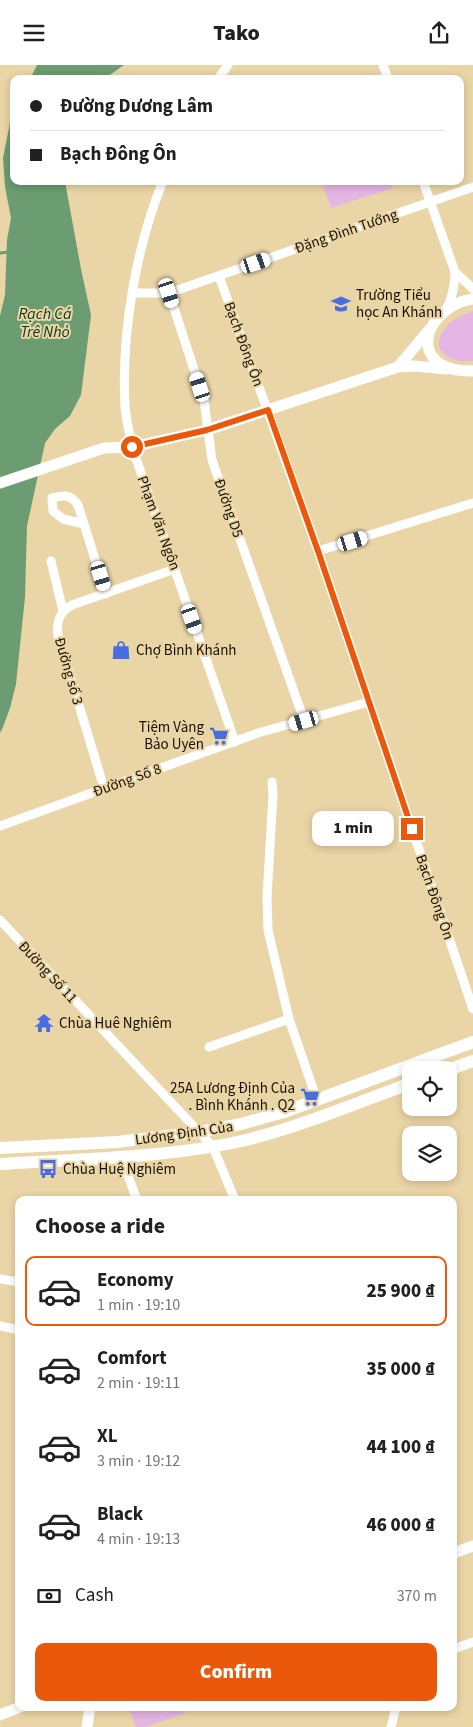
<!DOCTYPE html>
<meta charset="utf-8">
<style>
body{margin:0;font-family:"Source Sans 3",sans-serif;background:#f6f6f6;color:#202124;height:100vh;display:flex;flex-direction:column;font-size:19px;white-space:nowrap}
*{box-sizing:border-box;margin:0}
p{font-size:16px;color:#757577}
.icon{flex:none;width:28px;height:28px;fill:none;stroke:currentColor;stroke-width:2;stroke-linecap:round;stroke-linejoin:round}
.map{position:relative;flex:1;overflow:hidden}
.side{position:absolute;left:15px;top:1131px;width:442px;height:515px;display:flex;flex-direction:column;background:#fff;border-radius:10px;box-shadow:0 2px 8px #0003}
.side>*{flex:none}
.guide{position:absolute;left:10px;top:10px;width:454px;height:110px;border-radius:10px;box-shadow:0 2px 8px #0003;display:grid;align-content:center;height:110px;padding:0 20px;background:#fff}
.fabs{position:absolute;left:402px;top:996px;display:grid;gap:10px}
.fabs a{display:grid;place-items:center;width:55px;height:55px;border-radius:10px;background:#fff;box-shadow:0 2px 8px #0003;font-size:25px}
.end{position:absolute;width:22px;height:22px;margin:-11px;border:6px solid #ea580c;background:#fff;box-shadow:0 0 0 2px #fff}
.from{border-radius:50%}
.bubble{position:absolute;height:35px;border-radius:10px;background:#fff;box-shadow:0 2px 8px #0003;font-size:16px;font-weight:800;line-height:35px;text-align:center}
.car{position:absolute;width:15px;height:30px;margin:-15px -8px;border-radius:6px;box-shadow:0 0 4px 1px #0007;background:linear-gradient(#fff 24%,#345 0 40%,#fff 0 76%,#345 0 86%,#fff 0)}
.guide b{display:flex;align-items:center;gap:18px;height:48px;font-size:19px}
.guide b+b{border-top:1px solid #e0e0e0}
.guide i{width:12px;height:12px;background:#202124}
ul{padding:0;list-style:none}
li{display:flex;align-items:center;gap:15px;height:70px;margin:0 10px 8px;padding:0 10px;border:2px solid transparent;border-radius:10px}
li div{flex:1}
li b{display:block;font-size:19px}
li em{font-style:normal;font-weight:800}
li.on{border-color:#ea580c}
li>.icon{width:45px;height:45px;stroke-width:1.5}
h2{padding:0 20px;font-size:22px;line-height:60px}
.pay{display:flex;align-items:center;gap:12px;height:55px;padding:0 20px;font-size:19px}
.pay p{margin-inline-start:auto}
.action{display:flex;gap:10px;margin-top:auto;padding:10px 20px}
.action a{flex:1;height:58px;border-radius:10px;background:#ea580c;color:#fff;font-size:20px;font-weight:800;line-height:58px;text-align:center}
header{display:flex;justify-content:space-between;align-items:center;height:65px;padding:0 20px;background:#fff;font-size:22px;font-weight:800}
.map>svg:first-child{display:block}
.green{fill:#e5b6e3}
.water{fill:#6c9c71}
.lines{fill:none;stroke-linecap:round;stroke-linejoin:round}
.stream{stroke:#6c9c71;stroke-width:3}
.minor{stroke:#fff;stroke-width:9}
.tertiary{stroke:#fff;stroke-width:11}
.secondary{stroke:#fff;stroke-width:12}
.route{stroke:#ea580c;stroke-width:6}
.labels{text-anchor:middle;stroke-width:4;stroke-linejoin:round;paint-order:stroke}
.street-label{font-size:15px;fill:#181101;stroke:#ead5a6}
.poi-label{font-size:15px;fill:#181101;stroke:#ead5a6;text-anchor:start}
.water-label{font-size:16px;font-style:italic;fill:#0f3416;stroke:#ead5a6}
</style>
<header><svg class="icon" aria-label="menu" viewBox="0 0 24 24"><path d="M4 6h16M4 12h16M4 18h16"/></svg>Tako<svg class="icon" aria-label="share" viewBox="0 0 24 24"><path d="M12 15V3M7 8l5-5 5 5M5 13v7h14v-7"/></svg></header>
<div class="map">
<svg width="473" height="1662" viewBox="0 0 473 1662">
<rect width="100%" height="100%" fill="#ead5a6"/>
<path class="green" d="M321,116H391L393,123L331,143Z
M473,246V296C451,299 427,285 445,263C452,254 463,250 473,246Z
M129,1643H183L185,1648L146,1662H136Z"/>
<path class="water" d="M37,0H124L104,14H30Z
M14,50V116H66V122L81,204L91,250L81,330L70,351L55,364L45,378L27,461L25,532L16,619L10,643L3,662L0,668V251L5,230L7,175L11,153L5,122L3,93L10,58Z"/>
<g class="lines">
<path class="stream" d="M0,188L9,187"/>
<path class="minor" d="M383,0L388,14
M218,14L228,0
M163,116C136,182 121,269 125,341C126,355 130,369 132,382L235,677
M423,116L455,207C455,221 452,234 445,247
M455,207L473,224
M219,211L318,486L473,944
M132,228H169L473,122
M169,228L204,335L212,395L304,655
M84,459L63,454L53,446L52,433C65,430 70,429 78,440L106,529
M318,486L473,438
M51,496L63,546
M272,717L273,730L267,832L268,865L289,954L317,1035
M104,723L58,571C56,557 59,547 72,540L175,504
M0,761L258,668L369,637
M0,855L213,1082L235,1135
M209,982L289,954
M121,1092L137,1135
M0,1214L19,1217
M0,1261L19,1265
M454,1584L473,1577
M391,1662L396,1642"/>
<path class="tertiary" d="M473,234C468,235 463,236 458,238C414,260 417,308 473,306
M398,302L429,265
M0,418L104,383L132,382L207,365L398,302L414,301L446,304
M454,1488L473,1481
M0,1650L20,1642
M87,1662L90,1642"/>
<path class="secondary" d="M448,1005L473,996
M0,1083L117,1077L200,1067L241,1059L284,1047L473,977
M0,1099C80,1094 168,1093 246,1075C302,1061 357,1038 411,1018"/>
</g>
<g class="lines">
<path class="route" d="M132,382L207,365L268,345L318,486L412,764"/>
</g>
<defs>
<g id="school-bare" transform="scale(1.5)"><path d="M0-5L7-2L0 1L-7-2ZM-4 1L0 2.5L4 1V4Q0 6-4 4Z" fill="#486de0" stroke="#ead5a6" stroke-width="2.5" paint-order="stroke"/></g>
<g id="shop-bare" transform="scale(1.5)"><path d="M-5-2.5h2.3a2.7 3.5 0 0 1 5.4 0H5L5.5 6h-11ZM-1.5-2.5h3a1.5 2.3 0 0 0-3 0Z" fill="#486de0" stroke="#ead5a6" stroke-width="2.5" paint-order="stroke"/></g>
<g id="supermarket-bare" transform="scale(1.5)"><path d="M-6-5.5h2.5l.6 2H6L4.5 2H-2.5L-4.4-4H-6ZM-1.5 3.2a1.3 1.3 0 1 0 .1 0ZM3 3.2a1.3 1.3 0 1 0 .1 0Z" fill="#486de0" stroke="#ead5a6" stroke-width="2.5" paint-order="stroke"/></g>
<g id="temple-bare" transform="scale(1.5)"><path d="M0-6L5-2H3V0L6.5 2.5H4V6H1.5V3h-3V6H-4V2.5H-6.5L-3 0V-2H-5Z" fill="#486de0" stroke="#ead5a6" stroke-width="2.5" paint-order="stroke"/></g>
<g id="bus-bare" transform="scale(1.5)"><path d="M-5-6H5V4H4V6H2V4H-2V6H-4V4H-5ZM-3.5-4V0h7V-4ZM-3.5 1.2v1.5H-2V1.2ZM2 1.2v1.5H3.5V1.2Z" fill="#486de0" stroke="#ead5a6" stroke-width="2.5" paint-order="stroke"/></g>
</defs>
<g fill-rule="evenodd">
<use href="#school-bare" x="341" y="239"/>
<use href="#shop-bare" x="121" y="585"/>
<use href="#supermarket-bare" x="219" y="671"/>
<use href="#temple-bare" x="44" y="958"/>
<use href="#supermarket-bare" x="310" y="1032"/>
<use href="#bus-bare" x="48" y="1104"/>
</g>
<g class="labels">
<g class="street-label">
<text transform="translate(346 166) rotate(-19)" y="5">Đặng Đình Tướng</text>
<text transform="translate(244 279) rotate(70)" y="5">Bạch Đông Ôn</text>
<text transform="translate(229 443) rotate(71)" y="5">Đường D5</text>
<text transform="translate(159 458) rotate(70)" y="5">Phạm Văn Ngôn</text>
<text transform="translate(69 606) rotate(74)" y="5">Đường số 3</text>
<text transform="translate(127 715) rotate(-20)" y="5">Đường Số 8</text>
<text transform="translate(435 832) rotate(71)" y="5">Bạch Đông Ôn</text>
<text transform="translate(48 907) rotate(47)" y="5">Đường Số 11</text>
<text transform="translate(184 1068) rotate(-8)" y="5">Lương Định Của</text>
</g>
<g class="poi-label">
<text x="356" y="235">Trường Tiểu<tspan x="356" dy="17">học An Khánh</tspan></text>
<text x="136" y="590">Chợ Bình Khánh</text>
<text x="204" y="667" text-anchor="end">Tiệm Vàng<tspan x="204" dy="17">Bảo Uyên</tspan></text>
<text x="59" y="963">Chùa Huê Nghiêm</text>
<text x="295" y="1028" text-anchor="end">25A Lương Định Của<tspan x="295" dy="17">. Bình Khánh . Q2</tspan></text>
<text x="63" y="1109">Chùa Huệ Nghiêm</text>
</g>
<g class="water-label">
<text x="45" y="254">Rạch Cá<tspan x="45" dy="18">Trê Nhỏ</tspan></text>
</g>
</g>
</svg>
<div class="fabs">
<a><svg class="icon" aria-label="locate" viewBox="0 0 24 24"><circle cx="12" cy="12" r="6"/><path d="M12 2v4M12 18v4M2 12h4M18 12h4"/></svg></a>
<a><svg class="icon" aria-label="layers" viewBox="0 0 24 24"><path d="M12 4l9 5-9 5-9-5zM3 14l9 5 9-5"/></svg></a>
</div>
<i class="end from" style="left:132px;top:382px"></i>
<i class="end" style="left:412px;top:764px"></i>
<div class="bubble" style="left:312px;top:746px;width:82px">1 min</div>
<i class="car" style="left:256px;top:198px;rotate:71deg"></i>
<i class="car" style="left:169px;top:228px;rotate:162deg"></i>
<i class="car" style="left:200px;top:322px;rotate:342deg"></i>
<i class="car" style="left:353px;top:476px;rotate:73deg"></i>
<i class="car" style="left:101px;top:511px;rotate:163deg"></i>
<i class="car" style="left:192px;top:554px;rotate:161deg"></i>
<i class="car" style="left:304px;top:656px;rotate:254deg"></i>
<div class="guide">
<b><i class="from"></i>Đường Dương Lâm</b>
<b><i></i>Bạch Đông Ôn</b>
</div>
<section class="side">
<h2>Choose a ride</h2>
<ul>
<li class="on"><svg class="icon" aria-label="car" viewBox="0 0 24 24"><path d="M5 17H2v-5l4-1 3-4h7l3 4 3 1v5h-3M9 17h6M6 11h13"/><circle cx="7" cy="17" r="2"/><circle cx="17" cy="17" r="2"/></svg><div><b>Economy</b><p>1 min · 19:10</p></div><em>25 900 ₫</em></li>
<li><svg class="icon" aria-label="car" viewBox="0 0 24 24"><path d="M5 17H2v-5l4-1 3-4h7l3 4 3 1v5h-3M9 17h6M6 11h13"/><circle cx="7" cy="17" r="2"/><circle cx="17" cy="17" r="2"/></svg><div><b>Comfort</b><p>2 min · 19:11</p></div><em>35 000 ₫</em></li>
<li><svg class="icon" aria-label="car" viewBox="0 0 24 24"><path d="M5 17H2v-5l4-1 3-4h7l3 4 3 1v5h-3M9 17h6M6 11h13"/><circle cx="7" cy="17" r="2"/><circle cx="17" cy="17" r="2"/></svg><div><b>XL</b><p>3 min · 19:12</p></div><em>44 100 ₫</em></li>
<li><svg class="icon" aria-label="car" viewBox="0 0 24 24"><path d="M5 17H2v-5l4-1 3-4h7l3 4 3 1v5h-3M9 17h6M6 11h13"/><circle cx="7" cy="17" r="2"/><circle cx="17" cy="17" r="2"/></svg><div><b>Black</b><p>4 min · 19:13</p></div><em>46 000 ₫</em></li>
</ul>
<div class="pay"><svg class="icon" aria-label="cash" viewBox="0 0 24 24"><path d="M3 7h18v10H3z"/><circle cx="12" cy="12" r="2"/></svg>Cash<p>370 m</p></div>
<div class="action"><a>Confirm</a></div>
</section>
</div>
